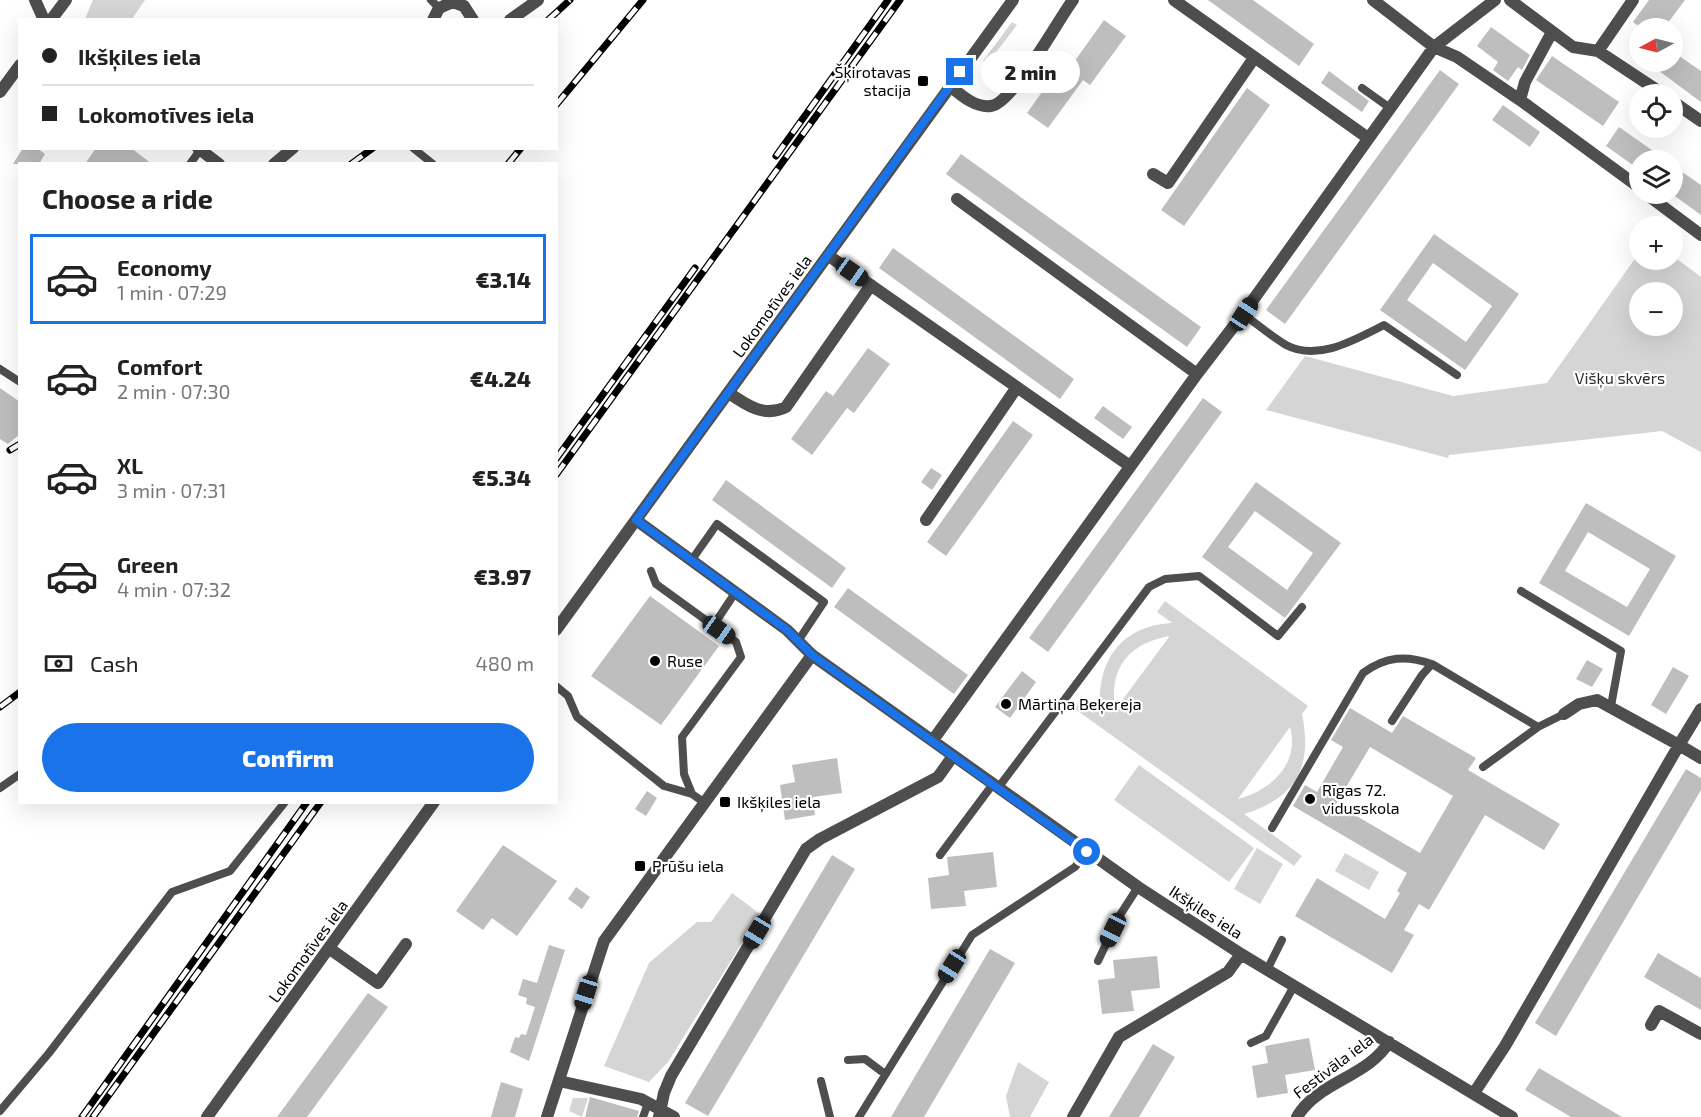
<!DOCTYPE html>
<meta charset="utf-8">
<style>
body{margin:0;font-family:"Exo 2",sans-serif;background:#f2f2f2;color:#222;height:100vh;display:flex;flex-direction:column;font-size:22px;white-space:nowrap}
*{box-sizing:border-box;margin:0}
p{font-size:20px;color:#767676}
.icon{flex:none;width:33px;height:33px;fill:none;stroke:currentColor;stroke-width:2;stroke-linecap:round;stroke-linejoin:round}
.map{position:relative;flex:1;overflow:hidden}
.panel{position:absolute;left:18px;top:162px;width:540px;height:642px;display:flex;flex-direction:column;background:#fff;border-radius:0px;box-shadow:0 6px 24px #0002}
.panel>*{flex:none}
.top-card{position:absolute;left:18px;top:18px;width:540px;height:132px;border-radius:0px;box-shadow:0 6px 24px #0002;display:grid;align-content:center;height:132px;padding:0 24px;background:#fff}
.needle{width:39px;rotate:263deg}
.fabs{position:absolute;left:1629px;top:18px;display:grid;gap:12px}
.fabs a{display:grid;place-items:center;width:54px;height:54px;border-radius:50%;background:#fff;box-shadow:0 6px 24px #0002;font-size:30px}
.end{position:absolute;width:27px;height:27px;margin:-14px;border:8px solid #1a73e8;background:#fff;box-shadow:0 0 0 3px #fff}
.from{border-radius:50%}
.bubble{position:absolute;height:42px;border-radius:21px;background:#fff;box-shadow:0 6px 24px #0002;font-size:20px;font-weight:800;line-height:42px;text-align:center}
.car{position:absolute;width:18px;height:36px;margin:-18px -9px;border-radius:8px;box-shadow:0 0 4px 2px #0007;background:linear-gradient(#222 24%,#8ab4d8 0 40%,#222 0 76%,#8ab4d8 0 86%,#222 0)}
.top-card b{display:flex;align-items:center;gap:21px;height:57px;font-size:22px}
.top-card b+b{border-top:2px solid #e0e0e0}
.top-card i{width:15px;height:15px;background:#222}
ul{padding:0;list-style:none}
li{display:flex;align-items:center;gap:18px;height:90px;margin:0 12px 9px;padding:0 12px;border:3px solid transparent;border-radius:0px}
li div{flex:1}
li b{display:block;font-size:22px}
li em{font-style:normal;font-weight:800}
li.on{border-color:#1a73e8}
li>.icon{width:54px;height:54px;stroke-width:1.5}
h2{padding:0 24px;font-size:27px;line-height:72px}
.pay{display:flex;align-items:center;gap:15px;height:66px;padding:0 24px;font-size:22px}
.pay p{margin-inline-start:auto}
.action{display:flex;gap:12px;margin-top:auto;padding:12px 24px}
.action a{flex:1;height:69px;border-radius:36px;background:#1a73e8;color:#fff;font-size:24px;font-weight:800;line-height:69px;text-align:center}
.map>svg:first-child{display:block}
.green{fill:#d5d5d5;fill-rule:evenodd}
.building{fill:#bebebe;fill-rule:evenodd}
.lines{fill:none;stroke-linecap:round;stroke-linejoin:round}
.service{stroke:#4e4e4e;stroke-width:8}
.minor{stroke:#4e4e4e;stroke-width:12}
.tertiary{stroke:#4e4e4e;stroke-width:12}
.rail-casing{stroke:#000;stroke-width:7}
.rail{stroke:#fff;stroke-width:4.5;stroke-dasharray:14;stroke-linecap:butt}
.route{stroke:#1a73e8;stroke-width:8}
.poi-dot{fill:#000;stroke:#fff;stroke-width:2}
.labels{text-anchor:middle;stroke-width:4.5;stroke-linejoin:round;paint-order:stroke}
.poi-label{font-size:16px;fill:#000;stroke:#fff;text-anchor:start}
.street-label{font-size:16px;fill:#000;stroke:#fff}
.park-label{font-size:16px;fill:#2c2c2c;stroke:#fff}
</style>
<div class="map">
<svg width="1701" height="1117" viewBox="0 0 1701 1117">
<rect width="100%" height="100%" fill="#fff"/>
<path class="green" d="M93,0H145L132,19H85Z
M1012,22L1017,25L987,64L983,61Z
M1639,253L1640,260H1672L1673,256L1701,277V452L1662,431L1449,455L1448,458L1266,410L1305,356L1453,396L1547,383ZM1640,292H1672V326H1640Z
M1165,601L1308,706L1302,714C1313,767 1296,798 1244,814L1302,856L1294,866L1075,709L1083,697L1100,709C1097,660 1121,626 1172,623L1157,612ZM1169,636V637L1115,710C1109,668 1128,644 1169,636ZM1290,727C1300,764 1271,790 1238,799Z
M1139,765L1254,848L1229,882L1114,800Z
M1257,848L1283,864L1260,904L1234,889Z
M1345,853L1379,872L1369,890L1335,871Z
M732,893L760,914L668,1062L649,1082L604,1066L649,963L697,922H711Z
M1018,1062L1049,1082L1030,1117H1010L1006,1096Z
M573,1098H588L582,1117L569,1111Z"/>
<path class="building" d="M1208,0H1253L1314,44L1299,66Z
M1649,0H1685L1664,28H1641L1633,22Z
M1104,20L1126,36L1090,85L1083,80L1048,128L1027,113L1062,64L1069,69Z
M1491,27L1530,55L1522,70L1518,67L1508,81L1493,70L1498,62L1477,46Z
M1672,51L1701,71V102L1659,71L1666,62H1672Z
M1552,56L1619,102L1603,126L1536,80Z
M1440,70L1459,84L1285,324L1266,310Z
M1329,71L1369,101L1362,112L1321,83Z
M1247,88L1270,105L1184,226L1161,210Z
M1503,105L1540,132L1530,147L1492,120Z
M1619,127L1666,160H1640V170L1606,146Z
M23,148H37L45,154L39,164H13Z
M96,148H131L152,164H85Z
M961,154L1201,327L1187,347L946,174Z
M1672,165L1701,185V215L1672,194Z
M1434,234L1519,294L1465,370L1380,310ZM1433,263L1492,306L1466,342L1407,300Z
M893,248L1074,379L1060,399L879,268Z
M868,348L890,364L854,413L847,408L812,455L791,439L826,391L833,396Z
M0,388L20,402V434L8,444L0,439Z
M1203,398L1222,412L1048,652L1029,638Z
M1103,406L1132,427L1123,439L1094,418Z
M1013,421L1033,435L946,556L927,542Z
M931,468L942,475L932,490L921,482Z
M726,480L846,568L832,588L712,500Z
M1256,482L1341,543L1285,618L1202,557ZM1255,511L1313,553L1287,590L1228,547Z
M1586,503L1676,556L1629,636L1539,583ZM1588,532L1650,569L1627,607L1565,571Z
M848,588L968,675L954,694L834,607Z
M650,596L719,646L661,725L591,676Z
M1587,660L1603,669L1592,687L1576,679Z
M1673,667L1689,676L1666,714L1651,705Z
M1022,671L1036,682L1010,718L995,707Z
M1350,708L1392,733L1403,716L1476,758L1468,770L1560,824L1544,850L1485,815L1429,910L1419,904L1404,930L1414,935L1392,973L1295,916L1317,878L1385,919L1400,893L1397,891L1407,873L1293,806L1305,785L1317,792L1343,747L1331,740ZM1370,747L1453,796L1420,853L1336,804Z
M837,758L842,793L813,797L815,815L785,820L780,785L795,782L792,765Z
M1686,769L1701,778V790L1556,1036L1535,1023Z
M647,791L657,798L646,816L635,809Z
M503,845L557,881L517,936L492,918L483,930L456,911Z
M993,852L997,887L964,891L966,906L931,909L928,878L949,875L947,857Z
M832,855L855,869L708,1116L685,1103Z
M576,887L590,897L582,909L568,899Z
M549,945L565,950L529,1061L510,1052L515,1037L519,1038L521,1034L526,1035L535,1007L526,1004L527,998L518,995L523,979L537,983Z
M990,949L1015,963L924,1117H891Z
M1658,953L1701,978V1010L1644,977Z
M1157,956L1160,988L1131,991L1134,1011L1102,1014L1098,980L1115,978L1113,960Z
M368,993L388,1007L307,1117H277Z
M1309,1038L1315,1070L1285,1075L1288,1093L1257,1098L1252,1066L1268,1063L1265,1046Z
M1153,1044L1175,1057L1139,1117H1109Z
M1539,1068L1622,1117H1571L1525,1090Z
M501,1082L523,1089L515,1117H491Z
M590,1097L639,1111L637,1117H585Z"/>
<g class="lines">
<path class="service" d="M431,0L439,8
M1362,88L1390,108
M413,148L433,164
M190,164L200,150
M1243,314C1257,324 1271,336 1286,345C1318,362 1356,339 1384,325L1457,375
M0,369L20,382
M691,561L717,524L824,602L798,641
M651,571L656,584L736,642L741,657L682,737L684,774L692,794L705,803
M1521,591L1621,651L1611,706
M713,626L735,593
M556,686L568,696L577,717L664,786L692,794
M1392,721L1422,675L1432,664L1538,727L1564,714
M1483,767L1538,727
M0,788L20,774
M998,788L1149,587L1165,579L1199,576L1278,636L1302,607
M1272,828L1363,673C1386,656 1406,655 1432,664
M940,855L993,784
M1098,961L1120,915L1138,887
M1267,970L1282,940
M1251,1043L1266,1036L1294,986
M848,1060L865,1059L885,1074
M821,1081L830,1117
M0,1111L49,1053L172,892L230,871L285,802
M643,1117L648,1103
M859,1117L972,935L1075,867L1087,852"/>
<path class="minor" d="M35,0L44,20
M1174,0L1368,138
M1373,0L1434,47L1457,57L1520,100L1640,188
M1510,0L1573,47L1598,51L1663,94
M433,20L439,8L453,2L464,6L473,20
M510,20L538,0
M1598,51L1633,0
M950,86C961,95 975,108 991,106C1013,103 1058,20 1073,0
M1520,100L1525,82L1552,32
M1672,101L1701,121
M198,148L219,164
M274,164L293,148
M1153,174L1168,183L1254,58
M1646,194L1701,235
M957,199L1197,374
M829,256L1130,466
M729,393C746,405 765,418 786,407L871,285
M926,520L1017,387
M812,655L1138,887L1241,954L1512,1117
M1701,709L1679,745L1701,758
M933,740L1197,374L1243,314L1434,47L1495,0
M330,949L378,983L406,944
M1651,1025L1659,1011L1701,1034
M559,1081L641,1099L674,1117
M1474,1093L1505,1046L1679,745L1597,700L1579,704L1564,714
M659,1117L664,1093L671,1076L806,849L820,839L938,777L953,756
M1073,1117L1119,1037L1228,972L1241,954
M1297,1117C1317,1082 1368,1077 1389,1042"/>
<path class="tertiary" d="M51,20L66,0
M0,92L20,65
M556,630L1013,0
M207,1117L434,802
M547,1117L604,941L812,655L787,630L636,520"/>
<g class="rail-casing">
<path id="rail" d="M548,20L570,0
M556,105L643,0
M776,156L888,0
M351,164L373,148
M508,164L521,148
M10,450L20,444
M556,459L695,268
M556,475L900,0
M0,707L20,692
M82,1117L307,802
M93,1117L321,802"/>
</g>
<use href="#rail" class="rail"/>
</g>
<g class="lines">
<path class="route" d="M960,72L636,520L787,630L812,655L1087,852"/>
</g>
<g class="poi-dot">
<rect x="917" y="75" width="12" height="12" rx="3"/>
<circle cx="655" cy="661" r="6"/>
<circle cx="1006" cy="704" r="6"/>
<circle cx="1310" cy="799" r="6"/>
<rect x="719" y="796" width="12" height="12" rx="3"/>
<rect x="634" y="860" width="12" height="12" rx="3"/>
</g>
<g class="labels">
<g class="poi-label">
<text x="911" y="78" text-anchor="end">Šķirotavas<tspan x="911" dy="18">stacija</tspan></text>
<text x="667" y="667">Ruse</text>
<text x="1018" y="710">Mārtiņa Beķereja</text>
<text x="1322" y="796">Rīgas 72.<tspan x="1322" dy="18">vidusskola</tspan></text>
<text x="737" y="808">Ikšķiles iela</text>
<text x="652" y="872">Prūšu iela</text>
</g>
<g class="street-label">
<text transform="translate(772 306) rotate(-54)" y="6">Lokomotīves iela</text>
<text transform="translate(1206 912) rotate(33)" y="6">Ikšķiles iela</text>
<text transform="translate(308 951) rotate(-54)" y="6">Lokomotīves iela</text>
<text transform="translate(1333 1066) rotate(-37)" y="6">Festivāla iela</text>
</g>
<g class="park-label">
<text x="1620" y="384">Višķu skvērs</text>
</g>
</g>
</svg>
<div class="fabs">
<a><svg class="needle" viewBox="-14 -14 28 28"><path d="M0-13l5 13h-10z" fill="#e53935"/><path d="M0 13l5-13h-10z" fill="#767676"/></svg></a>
<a><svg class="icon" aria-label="locate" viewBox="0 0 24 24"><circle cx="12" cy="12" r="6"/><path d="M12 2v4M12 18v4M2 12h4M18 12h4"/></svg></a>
<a><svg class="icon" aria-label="layers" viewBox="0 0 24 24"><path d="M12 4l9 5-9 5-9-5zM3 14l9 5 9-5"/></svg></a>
<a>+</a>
<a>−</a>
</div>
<i class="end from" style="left:1087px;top:852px"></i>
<i class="end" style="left:960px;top:72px"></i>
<div class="bubble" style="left:981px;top:51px;width:99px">2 min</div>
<i class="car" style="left:852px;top:272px;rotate:125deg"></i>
<i class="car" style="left:1244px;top:314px;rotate:33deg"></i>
<i class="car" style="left:719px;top:630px;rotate:125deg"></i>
<i class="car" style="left:1113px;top:930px;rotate:206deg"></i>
<i class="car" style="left:757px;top:932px;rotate:211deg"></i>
<i class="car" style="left:952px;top:966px;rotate:212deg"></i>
<i class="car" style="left:586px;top:993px;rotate:197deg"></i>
<div class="top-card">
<b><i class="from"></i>Ikšķiles iela</b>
<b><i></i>Lokomotīves iela</b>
</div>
<section class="panel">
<h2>Choose a ride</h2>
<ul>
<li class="on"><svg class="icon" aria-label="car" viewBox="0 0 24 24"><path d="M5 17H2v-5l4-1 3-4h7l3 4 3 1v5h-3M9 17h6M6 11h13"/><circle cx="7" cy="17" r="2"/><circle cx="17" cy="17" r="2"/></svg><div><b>Economy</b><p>1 min · 07:29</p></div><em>€3.14</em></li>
<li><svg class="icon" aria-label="car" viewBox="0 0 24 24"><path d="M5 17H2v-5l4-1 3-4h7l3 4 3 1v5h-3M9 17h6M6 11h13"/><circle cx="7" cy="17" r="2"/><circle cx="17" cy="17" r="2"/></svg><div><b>Comfort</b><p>2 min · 07:30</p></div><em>€4.24</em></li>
<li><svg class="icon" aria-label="car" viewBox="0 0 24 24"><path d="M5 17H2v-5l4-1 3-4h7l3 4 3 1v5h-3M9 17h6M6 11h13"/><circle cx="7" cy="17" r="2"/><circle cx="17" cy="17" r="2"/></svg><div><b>XL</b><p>3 min · 07:31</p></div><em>€5.34</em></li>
<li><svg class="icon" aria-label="car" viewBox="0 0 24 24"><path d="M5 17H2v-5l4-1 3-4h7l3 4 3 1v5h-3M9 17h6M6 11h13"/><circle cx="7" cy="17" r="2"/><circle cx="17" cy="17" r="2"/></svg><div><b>Green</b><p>4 min · 07:32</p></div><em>€3.97</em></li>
</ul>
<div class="pay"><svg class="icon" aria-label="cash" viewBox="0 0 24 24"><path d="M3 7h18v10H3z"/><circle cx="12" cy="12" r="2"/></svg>Cash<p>480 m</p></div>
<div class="action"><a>Confirm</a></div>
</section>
</div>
